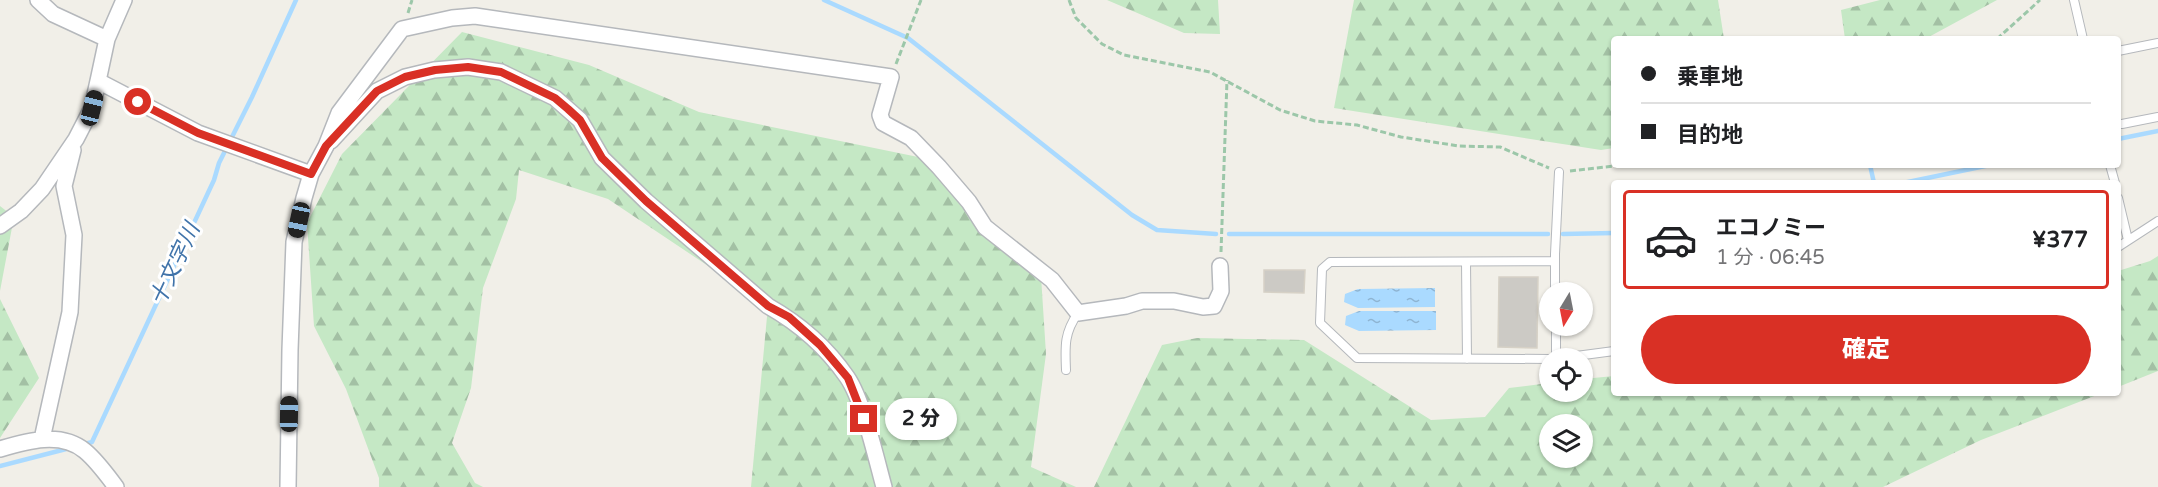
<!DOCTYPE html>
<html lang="ja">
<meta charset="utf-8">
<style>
body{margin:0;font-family:"Varela Round","Noto Sans JP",sans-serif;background:#f6f6f6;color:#202124;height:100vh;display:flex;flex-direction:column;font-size:22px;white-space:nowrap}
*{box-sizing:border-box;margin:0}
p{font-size:20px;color:#757577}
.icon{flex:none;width:33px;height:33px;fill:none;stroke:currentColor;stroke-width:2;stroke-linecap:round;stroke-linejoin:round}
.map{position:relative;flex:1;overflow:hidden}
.details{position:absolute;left:1611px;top:180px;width:510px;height:216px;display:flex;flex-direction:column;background:#fff;border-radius:6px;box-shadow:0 2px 4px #0004}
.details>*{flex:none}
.hud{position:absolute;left:1611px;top:36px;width:510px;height:132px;border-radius:6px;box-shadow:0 2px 4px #0004;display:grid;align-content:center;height:132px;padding:0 30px;background:#fff}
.needle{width:39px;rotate:190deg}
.buttons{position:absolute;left:1539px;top:282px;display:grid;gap:12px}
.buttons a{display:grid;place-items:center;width:54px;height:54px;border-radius:50%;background:#fff;box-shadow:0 2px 4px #0004;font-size:30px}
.end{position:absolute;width:27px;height:27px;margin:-14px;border:8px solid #d93025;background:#fff;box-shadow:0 0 0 3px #fff}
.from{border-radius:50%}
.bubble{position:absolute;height:42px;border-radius:21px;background:#fff;box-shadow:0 2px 4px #0004;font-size:20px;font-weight:800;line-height:42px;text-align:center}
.car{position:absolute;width:18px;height:36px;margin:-18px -9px;border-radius:8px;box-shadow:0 0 4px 2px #0007;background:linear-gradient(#222 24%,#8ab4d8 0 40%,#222 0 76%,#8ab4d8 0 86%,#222 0)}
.hud b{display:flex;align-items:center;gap:21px;height:57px;font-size:22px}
.hud b+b{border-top:2px solid #e0e0e0}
.hud i{width:15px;height:15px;background:#202124}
ul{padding:10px 0 0;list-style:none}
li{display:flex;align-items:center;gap:18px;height:99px;margin:0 12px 9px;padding:0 18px;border:3px solid #e0e0e0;border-radius:6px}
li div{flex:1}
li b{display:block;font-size:22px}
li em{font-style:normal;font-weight:800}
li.on{border-color:#d93025}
li>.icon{width:54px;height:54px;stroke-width:1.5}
.primary-button{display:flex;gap:12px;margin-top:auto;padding:12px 30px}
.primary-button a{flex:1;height:69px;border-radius:36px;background:#d93025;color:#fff;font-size:24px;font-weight:800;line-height:69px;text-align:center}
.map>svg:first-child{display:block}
.forest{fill:url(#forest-firs);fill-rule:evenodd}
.water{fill:url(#water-ripples)}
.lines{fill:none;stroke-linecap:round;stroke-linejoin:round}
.stream{stroke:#aadaff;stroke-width:4.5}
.building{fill:#cccac5;stroke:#d6d1c6;stroke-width:1.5}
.lane-casing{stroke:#b5b8bc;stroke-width:10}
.street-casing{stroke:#b5b8bc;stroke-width:18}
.path{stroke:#9cc7a9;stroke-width:3;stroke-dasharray:6 3;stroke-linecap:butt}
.lane{stroke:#fff;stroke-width:8}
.street{stroke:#fff;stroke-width:15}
.route{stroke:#d93025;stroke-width:8}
.labels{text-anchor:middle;stroke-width:6;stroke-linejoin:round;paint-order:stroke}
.water-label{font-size:22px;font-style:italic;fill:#4174aa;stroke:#fff}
</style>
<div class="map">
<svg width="2158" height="487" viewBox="0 0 2158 487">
<defs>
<pattern id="forest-firs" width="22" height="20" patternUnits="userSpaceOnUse" patternTransform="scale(1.5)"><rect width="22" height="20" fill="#c5e8c5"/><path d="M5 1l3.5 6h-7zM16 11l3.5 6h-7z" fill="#a3c0a4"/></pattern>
<pattern id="water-ripples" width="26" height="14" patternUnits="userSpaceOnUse" patternTransform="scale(1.5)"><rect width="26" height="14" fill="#aadaff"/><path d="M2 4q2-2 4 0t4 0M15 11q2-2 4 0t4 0" fill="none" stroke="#8eb4d2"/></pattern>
</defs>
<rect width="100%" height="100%" fill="#f1efe8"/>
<path class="forest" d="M1107,0H1218L1220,34L1184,33Z
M1354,0H1718L1724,39H1614V148L1601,150L1334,108Z
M1880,0H1997L1925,39H1845L1841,10Z
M462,32L589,65L699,112L923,158L1041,276L1046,354L1031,467L1076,487H751L768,306L608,199L519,170L516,199L483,288L471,388L452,443L475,483L483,487H379V478L346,389L314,326L307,223L342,154Z
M0,206L14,217L0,291Z
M2158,256V371L2118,387V271L2150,261Z
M0,299L39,378L0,438Z
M1197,338L1304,340L1431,420L1485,417L1509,388L1549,383L1550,392H1582L1583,379L1614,376V393H2102L1981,440L1883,487H1094L1162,345ZM1550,424H1582V458H1550Z"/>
<path class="water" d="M1435,288V307L1358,308L1344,302L1345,294L1358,289Z
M1359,311H1436V330L1359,331L1345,325L1346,316Z"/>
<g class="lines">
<path class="stream" d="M824,0L908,38L1132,215L1157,230L1216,234
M2118,139L2158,131
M1870,165L1874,183
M1903,183L1990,165
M1229,234H1548
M1563,234L1614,233
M81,445L92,442L214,180L219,163L252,97L296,0
M0,466L70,448"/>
</g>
<path class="building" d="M1264,270H1305L1304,293L1264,292Z
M1499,277H1538L1537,348L1498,347Z"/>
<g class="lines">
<g class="lane-casing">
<path id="lane" d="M2074,0L2083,39
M2118,51L2158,43
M2122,124L2158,117
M2110,165L2115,183
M2118,198L2128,240
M2118,247L2158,221
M1466,262L1467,359
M1555,292V254L1559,172
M1556,326V358
M1561,358L1614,351
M1550,359L1357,358L1320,323L1322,269L1330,262L1555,261
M1066,370C1065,346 1064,333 1078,313"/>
</g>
<g class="street-casing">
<path id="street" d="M38,0L53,14L107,39
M98,81L107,39L124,0
M331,141L377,91L405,77L434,70L468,67L501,72L555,98L580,120L602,158L646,201L768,306C798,323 827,348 847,377C863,400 876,458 884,487
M0,226L21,211L42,189L76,139L92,108L98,81L198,133L311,174
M42,439L70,312L74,235L64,186L73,150
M0,449C27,441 61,431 85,451C97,461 107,475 116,487
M288,487L290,350L294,242L304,198L311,174L326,146L339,113L402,29L452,18L475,16L891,77L880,115L883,123L911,138L939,167L969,202L985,227L1052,280L1078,313L1126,306L1142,301H1174L1203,307L1214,306L1221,291L1220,266"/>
</g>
<path class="path" d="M1069,0L1076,18L1102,44L1124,55L1210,72L1280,110L1315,121L1357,125L1401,137L1459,146L1500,147L1549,168
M408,13L412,0
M1997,39L2040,0
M896,64L921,0
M1570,171L1624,165
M1221,252L1227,80"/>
<use href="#lane" class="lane"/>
<use href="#street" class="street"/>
</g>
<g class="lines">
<path class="route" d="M138,102L198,133L311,174L326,146L377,91L405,77L435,70L468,67L501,72L555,98L568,109L580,120L602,158L646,201L768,306L789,317L820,345L848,378L864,419"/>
</g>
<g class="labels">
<g class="water-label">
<text transform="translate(174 264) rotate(-65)" y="8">十文字川</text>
</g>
</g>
</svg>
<div class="buttons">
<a><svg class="needle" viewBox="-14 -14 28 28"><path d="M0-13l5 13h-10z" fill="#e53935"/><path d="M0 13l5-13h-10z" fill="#757577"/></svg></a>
<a><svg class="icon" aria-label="locate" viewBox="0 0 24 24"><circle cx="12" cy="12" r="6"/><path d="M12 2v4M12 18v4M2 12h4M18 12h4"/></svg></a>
<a><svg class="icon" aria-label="layers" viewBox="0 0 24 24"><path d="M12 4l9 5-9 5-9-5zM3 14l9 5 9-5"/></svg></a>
</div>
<i class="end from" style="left:138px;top:102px"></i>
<i class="end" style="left:864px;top:419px"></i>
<div class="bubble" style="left:885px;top:398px;width:72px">2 分</div>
<i class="car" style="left:92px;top:108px;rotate:14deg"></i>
<i class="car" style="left:299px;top:220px;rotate:192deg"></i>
<i class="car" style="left:289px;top:414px;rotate:1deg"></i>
<div class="hud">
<b><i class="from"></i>乗車地</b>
<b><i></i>目的地</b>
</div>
<section class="details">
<ul>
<li class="on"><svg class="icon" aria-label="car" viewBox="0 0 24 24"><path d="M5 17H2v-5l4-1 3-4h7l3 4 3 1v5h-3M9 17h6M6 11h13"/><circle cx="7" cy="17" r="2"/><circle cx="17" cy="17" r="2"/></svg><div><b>エコノミー</b><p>1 分 · 06:45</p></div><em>¥377</em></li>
</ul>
<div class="primary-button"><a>確定</a></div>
</section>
</div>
